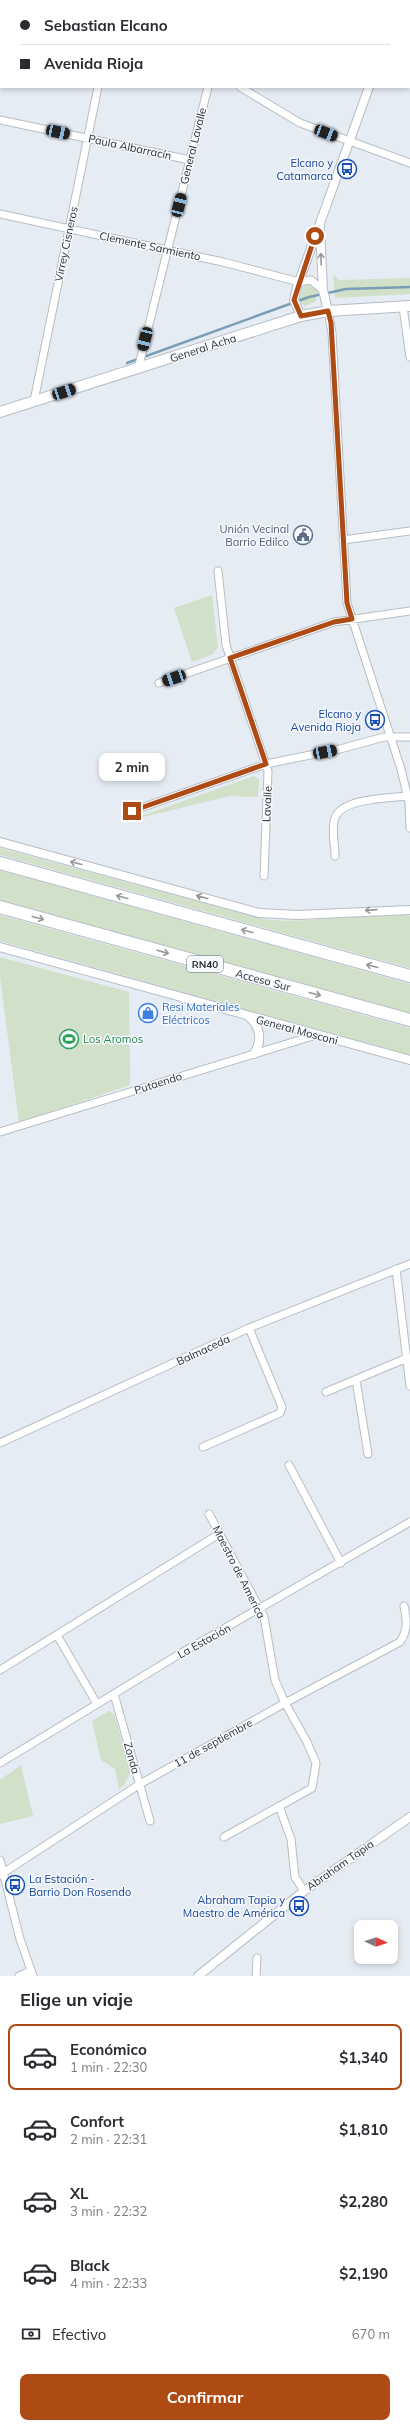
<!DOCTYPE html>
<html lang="es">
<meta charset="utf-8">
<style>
body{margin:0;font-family:Mulish,sans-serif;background:#f7f7f7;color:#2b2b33;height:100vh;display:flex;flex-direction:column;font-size:15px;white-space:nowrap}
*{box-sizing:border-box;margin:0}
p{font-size:13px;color:#7c7c81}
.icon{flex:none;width:22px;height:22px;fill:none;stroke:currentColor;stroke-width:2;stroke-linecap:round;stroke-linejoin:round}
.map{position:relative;height:1976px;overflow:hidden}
.details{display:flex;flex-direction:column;background:#fff;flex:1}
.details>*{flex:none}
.guide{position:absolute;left:0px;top:0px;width:410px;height:88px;box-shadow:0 2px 6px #0003;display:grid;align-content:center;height:88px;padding:0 20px;background:#fff}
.needle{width:26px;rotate:93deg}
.tools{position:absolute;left:354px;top:1920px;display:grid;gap:8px}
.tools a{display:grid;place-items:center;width:44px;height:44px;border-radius:8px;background:#fff;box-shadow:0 2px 6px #0003;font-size:20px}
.end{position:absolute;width:18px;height:18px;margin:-9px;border:5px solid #ae4b14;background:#fff;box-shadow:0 0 0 2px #fff}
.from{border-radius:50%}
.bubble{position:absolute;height:28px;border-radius:8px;background:#fff;box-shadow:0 2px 6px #0003;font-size:13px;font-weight:700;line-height:28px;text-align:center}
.car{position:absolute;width:12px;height:24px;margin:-12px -6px;border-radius:5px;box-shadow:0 0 3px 1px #0007;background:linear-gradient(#222 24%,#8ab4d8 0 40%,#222 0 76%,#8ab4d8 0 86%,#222 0)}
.guide b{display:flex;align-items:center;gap:14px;height:38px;font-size:15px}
.guide b+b{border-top:1px solid #e1e1e2}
.guide i{width:10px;height:10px;background:#2b2b33}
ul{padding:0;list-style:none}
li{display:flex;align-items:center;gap:12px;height:66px;margin:0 8px 6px;padding:0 12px;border:2px solid transparent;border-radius:8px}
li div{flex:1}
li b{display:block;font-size:15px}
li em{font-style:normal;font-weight:700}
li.active{border-color:#ae4b14}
li>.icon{width:36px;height:36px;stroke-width:1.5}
h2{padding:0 20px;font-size:18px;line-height:48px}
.pay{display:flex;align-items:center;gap:10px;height:44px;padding:0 20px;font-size:15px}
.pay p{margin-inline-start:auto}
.button{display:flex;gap:8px;margin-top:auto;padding:8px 20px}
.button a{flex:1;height:46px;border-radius:8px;background:#ae4b14;color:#fff;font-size:16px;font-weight:700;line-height:46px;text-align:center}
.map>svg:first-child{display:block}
.green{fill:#d1e0c8}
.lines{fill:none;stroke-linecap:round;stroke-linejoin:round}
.stream{stroke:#799eb5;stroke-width:2.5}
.minor-casing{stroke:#b7bdc5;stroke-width:9}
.tertiary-casing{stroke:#b7bdc5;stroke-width:10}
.secondary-casing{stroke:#b7bdc5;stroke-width:12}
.motorway-casing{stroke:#b7bdc5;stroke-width:14}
.minor{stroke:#fff;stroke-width:7}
.tertiary{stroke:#fff;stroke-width:8}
.secondary{stroke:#fff;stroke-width:10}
.motorway{stroke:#fff;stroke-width:12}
.oneway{stroke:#969899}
.route{stroke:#ae4b14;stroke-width:5}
.labels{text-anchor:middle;stroke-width:3;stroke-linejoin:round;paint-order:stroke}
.shield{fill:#f5f9fe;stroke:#696c70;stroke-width:1}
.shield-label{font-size:10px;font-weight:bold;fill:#2d3033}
.street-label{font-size:11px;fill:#2d3033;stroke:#f5f9fe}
.transit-label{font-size:11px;fill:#164399;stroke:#f5f9fe;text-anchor:end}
.service-label{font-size:11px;fill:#4e5e75;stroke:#f5f9fe;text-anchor:end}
.shop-label{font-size:11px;fill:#366cbe;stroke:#f5f9fe;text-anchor:start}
.leisure-label{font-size:11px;fill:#27864d;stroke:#f5f9fe;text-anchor:start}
</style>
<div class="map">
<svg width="410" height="1976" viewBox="0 0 410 1976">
<rect width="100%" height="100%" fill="#e6ecf4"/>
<path class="green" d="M333,274L339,280L410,278V294L335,298Z
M304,284L314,285L318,292L315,302L304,306L299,299Z
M212,595L218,647L213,654L192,662L174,608Z
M254,776L259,780L258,797L230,796L127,821Z
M0,848L263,919C312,926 362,909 410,916V968L0,855Z
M0,870L410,984V1013L0,900Z
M0,915L410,1028V1055L0,941Z
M0,957L129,992L130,1085L19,1123L0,977Z
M109,1711L114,1714L131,1772L124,1785L119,1789L115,1769L101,1760L92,1721Z
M21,1765L33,1816L0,1824V1780Z"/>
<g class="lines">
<path class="stream" d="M127,363L309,297L346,289L410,287"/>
<g class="minor-casing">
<path id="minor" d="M145,0L147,1
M357,0L359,1
M2,1L3,0
M116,1V0
M244,1L245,0
M0,10L1,6
M0,29H1
M240,87L300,123L410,163
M0,120L190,160
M0,214L223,262L299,282L311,280L323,290
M403,307L410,357
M328,311L332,333L347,603L401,769L409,803L410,828
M138,369L208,87
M34,401L98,87
M343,540L410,531
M218,571L226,645L268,771L264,876
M159,683L334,622L410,611
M132,811L266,764L340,749L384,737H410
M335,856C335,845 331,828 335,818C342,798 390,798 407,796
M0,1132L316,1035
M396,1269L410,1386
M356,1380L368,1454
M326,1392L407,1358
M0,1443L249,1328L410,1264
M203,1447L280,1413L282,1407L249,1328
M289,1465L341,1563
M209,1514L264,1617L275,1680L285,1703L307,1742L316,1763L312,1788L224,1837
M57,1635L97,1704
M0,1670L219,1534
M114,1694L150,1821
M0,1763L178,1655L410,1522
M279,1806L291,1839L295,1877L304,1891
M0,1860L20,1939L33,1976
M0,1875L140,1784L285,1703L400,1642C408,1630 407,1620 404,1606
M19,1976L31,1971
M256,1976L257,1958"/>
</g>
<g class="tertiary-casing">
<path id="tertiary" d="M403,1V0
M320,228L323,290L328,311
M301,316L294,300L297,287L369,87
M0,842L259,913L297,915L410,910
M0,947L410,1060
M249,1017C261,1027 262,1042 254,1054
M198,1976L304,1891L410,1817"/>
</g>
<g class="secondary-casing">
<path id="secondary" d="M0,412L301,316L328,311L410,306"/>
</g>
<g class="motorway-casing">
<path id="motorway" d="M0,863L410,976
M0,907L410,1020"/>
</g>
<use href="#minor" class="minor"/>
<use href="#tertiary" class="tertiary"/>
<use href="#secondary" class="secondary"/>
<use href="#motorway" class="motorway"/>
</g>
<defs><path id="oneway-shaft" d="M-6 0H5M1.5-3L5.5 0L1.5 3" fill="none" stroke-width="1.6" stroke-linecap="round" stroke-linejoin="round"/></defs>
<g class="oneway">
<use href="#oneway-shaft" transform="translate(321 259) rotate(-92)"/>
<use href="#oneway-shaft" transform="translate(76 863) rotate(-165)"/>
<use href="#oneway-shaft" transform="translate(122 897) rotate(-165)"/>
<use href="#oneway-shaft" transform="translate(202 897) rotate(-164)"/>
<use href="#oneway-shaft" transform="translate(371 910) rotate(176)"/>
<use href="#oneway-shaft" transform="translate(38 918) rotate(15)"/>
<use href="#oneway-shaft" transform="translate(247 931) rotate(-165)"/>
<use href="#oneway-shaft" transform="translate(163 952) rotate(16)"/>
<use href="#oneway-shaft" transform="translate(372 966) rotate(-165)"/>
<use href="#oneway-shaft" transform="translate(315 994) rotate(15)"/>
</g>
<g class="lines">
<path class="route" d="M132,811L266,764L230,658L334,622L352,619L347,603L331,323L328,311L301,316L294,300L315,236"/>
</g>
<defs>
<g id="bus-ring" transform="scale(1)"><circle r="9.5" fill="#f5f9fe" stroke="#1a4fb4" stroke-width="1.5"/><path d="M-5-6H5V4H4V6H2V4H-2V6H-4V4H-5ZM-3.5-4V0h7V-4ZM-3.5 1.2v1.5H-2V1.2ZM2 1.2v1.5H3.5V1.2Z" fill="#1a4fb4"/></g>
<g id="civic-ring" transform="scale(1)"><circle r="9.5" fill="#f5f9fe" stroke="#5c6f8a" stroke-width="1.5"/><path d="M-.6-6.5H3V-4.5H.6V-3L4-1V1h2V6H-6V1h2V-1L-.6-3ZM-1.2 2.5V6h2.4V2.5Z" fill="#5c6f8a"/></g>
<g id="shop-ring" transform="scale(1)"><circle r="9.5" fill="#f5f9fe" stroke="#3f7fe0" stroke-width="1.5"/><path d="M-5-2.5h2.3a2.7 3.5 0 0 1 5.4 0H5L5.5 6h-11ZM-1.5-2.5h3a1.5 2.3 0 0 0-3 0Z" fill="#3f7fe0"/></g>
<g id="stadium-ring" transform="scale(1)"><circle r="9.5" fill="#f5f9fe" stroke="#2e9e5b" stroke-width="1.5"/><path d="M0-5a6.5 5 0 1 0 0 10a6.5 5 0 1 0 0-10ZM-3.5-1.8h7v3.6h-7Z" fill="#2e9e5b"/></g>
</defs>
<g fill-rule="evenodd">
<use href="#bus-ring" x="347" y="169"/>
<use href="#civic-ring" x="303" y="535"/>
<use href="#bus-ring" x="375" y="720"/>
<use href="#shop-ring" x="148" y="1013"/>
<use href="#stadium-ring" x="69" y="1039"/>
<use href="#bus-ring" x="15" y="1885"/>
<use href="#bus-ring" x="299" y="1906"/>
</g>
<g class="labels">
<rect class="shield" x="187" y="956" width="36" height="16" rx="3"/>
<g class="shield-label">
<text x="205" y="968">RN40</text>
</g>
<g class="street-label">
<text transform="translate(193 146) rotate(-76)" y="4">General Lavalle</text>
<text transform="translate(130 147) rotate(12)" y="4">Paula Albarracín</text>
<text transform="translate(66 244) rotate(-78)" y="4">Virrey Cisneros</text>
<text transform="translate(150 246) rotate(12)" y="4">Clemente Sarmiento</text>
<text transform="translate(203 348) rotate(-18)" y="4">General Acha</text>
<text transform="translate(267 804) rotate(-88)" y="4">Lavalle</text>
<text transform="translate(263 980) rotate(15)" y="4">Acceso Sur</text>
<text transform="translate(297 1030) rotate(15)" y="4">General Mosconi</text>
<text transform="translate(158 1083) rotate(-18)" y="4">Putaendo</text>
<text transform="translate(203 1350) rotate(-25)" y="4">Balmaceda</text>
<text transform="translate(239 1572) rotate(63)" y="4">Maestro de America</text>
<text transform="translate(204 1641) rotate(-29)" y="4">La Estación</text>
<text transform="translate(213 1743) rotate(-29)" y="4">11 de septiembre</text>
<text transform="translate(132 1758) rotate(74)" y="4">Zonda</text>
<text transform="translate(340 1865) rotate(-35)" y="4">Abraham Tapia</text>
</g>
<g class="transit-label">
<text x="333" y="167">Elcano y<tspan x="333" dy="13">Catamarca</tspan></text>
<text x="361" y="718">Elcano y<tspan x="361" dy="13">Avenida Rioja</tspan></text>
<text x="29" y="1883" text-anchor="start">La Estación -<tspan x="29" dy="13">Barrio Don Rosendo</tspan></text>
<text x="285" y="1904">Abraham Tapia y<tspan x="285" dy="13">Maestro de América</tspan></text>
</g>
<g class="service-label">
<text x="289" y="533">Unión Vecinal<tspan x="289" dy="13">Barrio Edilco</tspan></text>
</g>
<g class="shop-label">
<text x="162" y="1011">Resi Materiales<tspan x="162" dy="13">Eléctricos</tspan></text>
</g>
<g class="leisure-label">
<text x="83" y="1043">Los Aromos</text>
</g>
</g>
</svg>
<div class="tools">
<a><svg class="needle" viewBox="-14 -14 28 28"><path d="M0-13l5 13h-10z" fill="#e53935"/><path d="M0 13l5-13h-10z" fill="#7c7c81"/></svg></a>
</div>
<i class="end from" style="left:315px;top:236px"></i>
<i class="end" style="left:132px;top:811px"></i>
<div class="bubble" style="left:99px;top:753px;width:66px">2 min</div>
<i class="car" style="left:58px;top:132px;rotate:102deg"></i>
<i class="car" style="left:326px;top:133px;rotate:111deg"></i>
<i class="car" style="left:179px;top:205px;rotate:14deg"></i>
<i class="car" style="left:145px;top:339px;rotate:194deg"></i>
<i class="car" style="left:64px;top:392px;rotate:72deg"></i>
<i class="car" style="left:174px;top:678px;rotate:251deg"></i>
<i class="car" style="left:325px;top:752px;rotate:79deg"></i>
<div class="guide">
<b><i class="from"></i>Sebastian Elcano</b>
<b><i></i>Avenida Rioja</b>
</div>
</div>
<section class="details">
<h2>Elige un viaje</h2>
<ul>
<li class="active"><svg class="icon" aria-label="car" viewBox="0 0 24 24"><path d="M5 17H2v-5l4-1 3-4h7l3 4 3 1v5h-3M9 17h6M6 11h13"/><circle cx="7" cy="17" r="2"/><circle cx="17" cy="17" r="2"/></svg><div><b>Económico</b><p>1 min · 22:30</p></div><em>$1,340</em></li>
<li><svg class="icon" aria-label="car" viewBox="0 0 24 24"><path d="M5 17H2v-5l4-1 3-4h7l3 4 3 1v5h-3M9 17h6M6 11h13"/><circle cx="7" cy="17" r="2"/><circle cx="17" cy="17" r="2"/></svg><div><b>Confort</b><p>2 min · 22:31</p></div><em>$1,810</em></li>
<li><svg class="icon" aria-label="car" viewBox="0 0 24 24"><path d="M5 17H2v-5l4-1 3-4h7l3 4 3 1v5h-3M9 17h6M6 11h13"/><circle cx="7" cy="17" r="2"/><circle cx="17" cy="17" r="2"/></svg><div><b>XL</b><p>3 min · 22:32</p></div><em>$2,280</em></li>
<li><svg class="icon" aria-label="car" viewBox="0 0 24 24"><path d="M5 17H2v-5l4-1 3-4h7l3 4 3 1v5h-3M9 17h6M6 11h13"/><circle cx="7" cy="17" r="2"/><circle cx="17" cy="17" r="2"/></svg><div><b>Black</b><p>4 min · 22:33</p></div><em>$2,190</em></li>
</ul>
<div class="pay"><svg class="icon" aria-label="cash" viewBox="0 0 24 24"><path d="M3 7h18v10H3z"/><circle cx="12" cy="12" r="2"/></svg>Efectivo<p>670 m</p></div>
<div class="button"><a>Confirmar</a></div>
</section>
